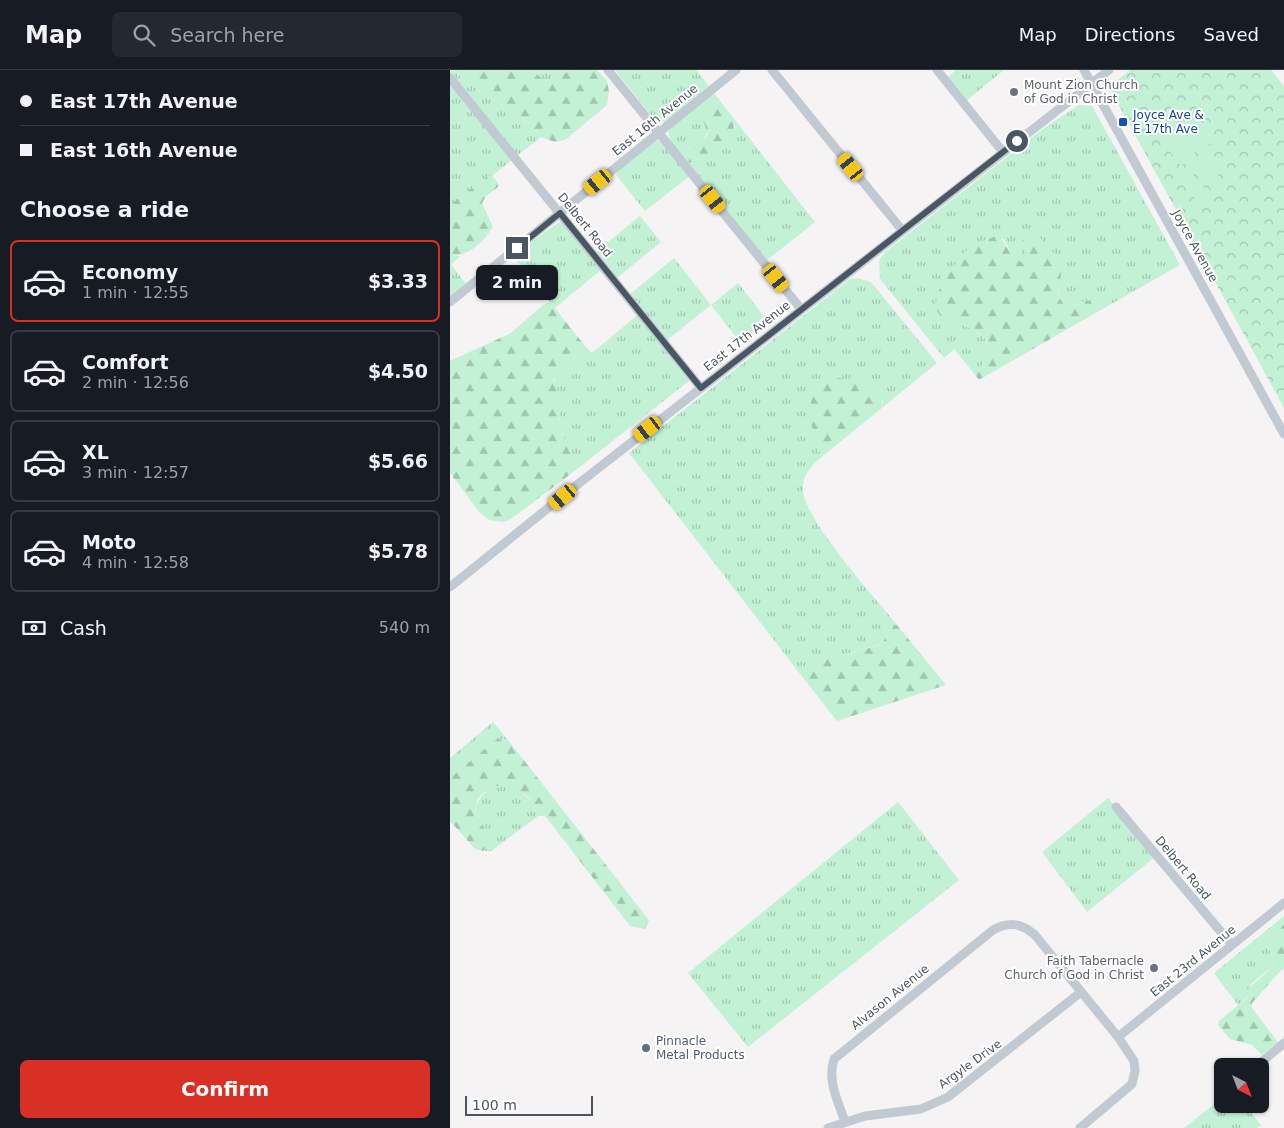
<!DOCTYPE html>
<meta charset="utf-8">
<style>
body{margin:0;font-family:"DejaVu Sans",sans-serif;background:#242831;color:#f1f3f6;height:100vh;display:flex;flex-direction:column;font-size:19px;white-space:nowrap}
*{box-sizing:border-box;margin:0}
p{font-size:16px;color:#9ea1a6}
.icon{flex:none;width:28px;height:28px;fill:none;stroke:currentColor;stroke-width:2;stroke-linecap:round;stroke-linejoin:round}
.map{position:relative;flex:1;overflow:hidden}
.side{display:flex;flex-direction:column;background:#171b24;width:450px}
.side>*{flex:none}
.banner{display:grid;align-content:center;height:110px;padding:0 20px;background:#171b24}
.needle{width:32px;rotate:138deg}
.tools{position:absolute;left:764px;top:988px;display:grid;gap:10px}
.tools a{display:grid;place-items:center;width:55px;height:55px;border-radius:8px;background:#171b24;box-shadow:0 1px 4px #0004;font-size:25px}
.scale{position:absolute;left:15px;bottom:12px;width:128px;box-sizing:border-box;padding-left:5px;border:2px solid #4a5661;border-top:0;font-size:14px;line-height:18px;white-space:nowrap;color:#4a5661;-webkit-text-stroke:4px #fff;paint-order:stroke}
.end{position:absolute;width:22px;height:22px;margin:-11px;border:6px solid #4a5661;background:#fff;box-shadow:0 0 0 2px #fff}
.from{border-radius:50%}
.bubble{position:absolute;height:35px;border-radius:8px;background:#171b24;box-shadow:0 1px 4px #0004;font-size:16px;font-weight:800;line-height:35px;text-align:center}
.car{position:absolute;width:15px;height:30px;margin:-15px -8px;border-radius:6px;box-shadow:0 0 4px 1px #0007;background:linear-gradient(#f5c518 24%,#345 0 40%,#f5c518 0 76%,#345 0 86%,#f5c518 0)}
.banner b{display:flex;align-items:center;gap:18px;height:48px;font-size:19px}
.banner b+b{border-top:1px solid #363941}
.banner i{width:12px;height:12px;background:#f1f3f6}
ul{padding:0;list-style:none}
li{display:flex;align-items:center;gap:15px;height:82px;margin:0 10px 8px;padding:0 10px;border:2px solid #363941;border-radius:8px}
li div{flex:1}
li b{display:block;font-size:19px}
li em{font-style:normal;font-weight:800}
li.active{border-color:#d93025}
li>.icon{width:45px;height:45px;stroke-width:1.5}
h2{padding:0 20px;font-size:22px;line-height:60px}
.pay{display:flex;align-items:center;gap:12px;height:55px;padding:0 20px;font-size:19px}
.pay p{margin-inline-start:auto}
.action{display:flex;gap:10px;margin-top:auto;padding:10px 20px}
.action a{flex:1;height:58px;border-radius:8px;background:#d93025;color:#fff;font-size:20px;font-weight:800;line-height:58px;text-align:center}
header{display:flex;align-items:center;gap:30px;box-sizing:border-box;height:70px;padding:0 25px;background:#171b24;border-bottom:1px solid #363941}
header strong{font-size:24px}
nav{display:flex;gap:28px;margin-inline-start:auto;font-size:18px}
.search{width:350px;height:45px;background:#242831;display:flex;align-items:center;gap:12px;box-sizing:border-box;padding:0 18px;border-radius:8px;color:#9ea1a6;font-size:19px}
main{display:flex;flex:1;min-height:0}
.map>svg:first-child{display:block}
.grass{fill:url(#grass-tufts)}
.forest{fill:url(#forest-firs)}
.park{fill:url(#park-crowns)}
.pitch{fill:#c3f1d5}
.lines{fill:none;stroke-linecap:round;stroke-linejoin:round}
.minor{stroke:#c1cad2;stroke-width:9}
.route{stroke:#4a5661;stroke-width:6}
.worship-dot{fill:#6b7280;stroke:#fff;stroke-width:2}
.transit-dot{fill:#1a4fb4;stroke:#fff;stroke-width:2}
.service-dot{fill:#5c6f8a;stroke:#fff;stroke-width:2}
.labels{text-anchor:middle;stroke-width:4;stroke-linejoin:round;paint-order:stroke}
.worship-label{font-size:12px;fill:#5b616d;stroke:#fff;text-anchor:start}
.transit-label{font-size:12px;fill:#164399;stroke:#fff;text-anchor:start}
.street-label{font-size:12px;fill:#4a5661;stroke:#fff}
.service-label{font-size:12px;fill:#4e5e75;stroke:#fff;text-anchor:start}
</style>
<header>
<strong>Map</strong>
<div class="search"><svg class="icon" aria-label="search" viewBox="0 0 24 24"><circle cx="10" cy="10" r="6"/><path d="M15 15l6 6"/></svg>Search here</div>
<nav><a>Map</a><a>Directions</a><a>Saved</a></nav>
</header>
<main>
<section class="side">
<div class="banner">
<b><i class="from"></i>East 17th Avenue</b>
<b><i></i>East 16th Avenue</b>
</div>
<h2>Choose a ride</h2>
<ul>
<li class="active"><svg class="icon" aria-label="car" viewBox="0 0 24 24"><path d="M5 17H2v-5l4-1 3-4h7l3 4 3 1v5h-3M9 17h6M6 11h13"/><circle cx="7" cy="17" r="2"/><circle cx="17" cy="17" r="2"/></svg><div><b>Economy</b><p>1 min · 12:55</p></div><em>$3.33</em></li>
<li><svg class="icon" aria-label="car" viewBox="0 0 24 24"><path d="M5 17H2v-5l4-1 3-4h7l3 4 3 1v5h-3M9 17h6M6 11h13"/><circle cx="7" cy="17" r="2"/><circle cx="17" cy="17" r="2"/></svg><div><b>Comfort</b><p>2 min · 12:56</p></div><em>$4.50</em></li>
<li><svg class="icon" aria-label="car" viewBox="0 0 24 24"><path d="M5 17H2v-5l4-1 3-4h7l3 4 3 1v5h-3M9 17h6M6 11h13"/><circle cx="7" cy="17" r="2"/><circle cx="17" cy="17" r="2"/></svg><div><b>XL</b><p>3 min · 12:57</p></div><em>$5.66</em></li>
<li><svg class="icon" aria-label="car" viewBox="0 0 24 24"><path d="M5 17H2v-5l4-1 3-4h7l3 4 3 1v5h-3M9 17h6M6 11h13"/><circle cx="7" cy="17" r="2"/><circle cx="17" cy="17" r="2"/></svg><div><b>Moto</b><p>4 min · 12:58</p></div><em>$5.78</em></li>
</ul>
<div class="pay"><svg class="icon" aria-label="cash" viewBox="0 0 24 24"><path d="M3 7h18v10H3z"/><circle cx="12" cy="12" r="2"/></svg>Cash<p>540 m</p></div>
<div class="action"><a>Confirm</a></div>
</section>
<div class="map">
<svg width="834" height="1058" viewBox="0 0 834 1058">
<defs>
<pattern id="grass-tufts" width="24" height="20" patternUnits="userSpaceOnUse" patternTransform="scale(1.25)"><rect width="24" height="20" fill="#c3f1d5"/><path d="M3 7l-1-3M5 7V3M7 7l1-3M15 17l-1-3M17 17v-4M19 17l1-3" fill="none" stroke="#a0c6b0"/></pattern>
<pattern id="forest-firs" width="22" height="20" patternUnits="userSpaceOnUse" patternTransform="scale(1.25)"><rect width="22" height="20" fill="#c3f1d5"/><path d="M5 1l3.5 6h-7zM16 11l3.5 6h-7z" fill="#a0c6b0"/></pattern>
<pattern id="park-crowns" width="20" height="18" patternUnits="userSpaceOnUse" patternTransform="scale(1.25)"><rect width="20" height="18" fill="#c3f1d5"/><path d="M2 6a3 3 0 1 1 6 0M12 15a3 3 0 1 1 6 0" fill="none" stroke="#a0c6b0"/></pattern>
</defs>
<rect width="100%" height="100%" fill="#f5f3f3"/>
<path class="grass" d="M0,0H6L12,9L79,53L91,67L42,106L34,108L0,135Z
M81,0H121L97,12Z
M165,0H246L259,16L218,51L207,53Z
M506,0H554L517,30L498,7Z
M263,22L270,31L261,32C259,52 262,71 239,77L233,86C226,78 215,69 220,57Z
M629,35L642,36L730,195L642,245L644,239L636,230L618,239C608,228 606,221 611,207L593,172L584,161L573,171L580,194L576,195L563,187L553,168L492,247C505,253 541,261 538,280C537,288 530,299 526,306L504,279L494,288L430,209L429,191L435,182L594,58Z
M285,50L365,152L316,191L239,93L253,87L285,57Z
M210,70L241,105L195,141L166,105L168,101L203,71Z
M190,146L211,172L167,208L146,182Z
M109,152L115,154L152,199L105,238L63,186Z
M0,186H11L1,194L16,214L0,227Z
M224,188L261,235L288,213L317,250L290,272L261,235L217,270L179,225Z
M408,208L421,212L487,293L433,337V330L370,382L374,385C364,393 355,401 353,415C348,445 427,529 447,555H443L433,572L425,576L365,592L355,602L358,614L179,383L400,209Z
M189,244L240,310L122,403L125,395L109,355L112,327L103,314L106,304L136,277L142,283Z
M43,652L58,670L47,669L0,708V688Z
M42,716C67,715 80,728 95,746H88L41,781H33L38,776C27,747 15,739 42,716Z
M658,728L706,786L637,842L592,782Z
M448,732L509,810L298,977L238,903Z
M834,846V853L819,878L824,892L823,896L801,914L798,926L788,935L764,903Z
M772,1028V1034H794L811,1055L807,1058H734Z"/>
<path class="forest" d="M6,0H81L97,12L121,0H147L157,11L159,22L157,35L115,70L105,72L91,67L79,53L12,9Z
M270,31L285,50C284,73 257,86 239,93L233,86C237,75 249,75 258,64L250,43L261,32Z
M42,106L48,113V117L36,126L32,133L43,157C33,173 19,186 0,186V135L34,108Z
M579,161H584C592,171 608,183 610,196C615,217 598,217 618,239L636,230L641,232L644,239L642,245L529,310L526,306C531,296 542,281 536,270C527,256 505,256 492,247C473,233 505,191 518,179C526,172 539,169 549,165L563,187L576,195L579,194L573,171L574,165Z
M100,232L136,277L106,304L103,311L112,327L109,355L125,395L122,403L61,449L53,452L39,450L29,442L0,403V291L61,263L93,235Z
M383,307C400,309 431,315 433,337L374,385L370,383C360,352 349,326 383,307Z
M443,555H447L496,615L387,651L358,614L355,602L365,592L426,576L433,572Z
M47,669L58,670L199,850L195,859L180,856L95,746L76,725L51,716H42L28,728L25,741L36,765L38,776L33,781L25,779L0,751V708Z
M834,853V898C821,909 814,921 802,933V938L828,972L812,985L802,975L780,969L768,955L769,951L798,927L797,920L823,896L824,892L819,878Z"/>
<path class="park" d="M680,0H821L834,16V338L659,17Z"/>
<path class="pitch" d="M743,45L763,71L748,83L727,57Z
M726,58L746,84L731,96L711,70Z
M757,91L776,115L765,124L746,100Z
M737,101L740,104L742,103L761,126L759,128L761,132L755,137L752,133L750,135L731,111L734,109L731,106Z"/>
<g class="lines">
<path class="minor" d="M158,0L351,239
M322,0L452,160
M487,0L553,82
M634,0L834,364
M0,8L251,318
M0,232L286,0
M0,517L128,414L659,0
M666,737L782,875
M668,967L834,833
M807,996L834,973
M395,1052C388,1031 377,1011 384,989L543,860C559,851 571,853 585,865L668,967L684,991L685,1001L682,1014L630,1058
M378,1058L415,1046L471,1039L498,1027L631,922"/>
</g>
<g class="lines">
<path class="route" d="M67,178L110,143L251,318L567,71"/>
</g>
<g class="worship-dot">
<circle cx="564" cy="22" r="5"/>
<circle cx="704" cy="898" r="5"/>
</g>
<rect class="transit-dot" x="668" y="47" width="10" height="10" rx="2.5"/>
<circle class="service-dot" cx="196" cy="978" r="5"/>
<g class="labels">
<g class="worship-label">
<text x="574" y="19">Mount Zion Church<tspan x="574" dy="14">of God in Christ</tspan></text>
<text x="694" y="895" text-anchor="end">Faith Tabernacle<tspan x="694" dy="14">Church of God in Christ</tspan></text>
</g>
<g class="transit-label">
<text x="683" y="49">Joyce Ave &amp;<tspan x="683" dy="14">E 17th Ave</tspan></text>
</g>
<g class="street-label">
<text transform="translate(205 50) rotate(-39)" y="4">East 16th Avenue</text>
<text transform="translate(135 155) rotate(51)" y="4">Delbert Road</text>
<text transform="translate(745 176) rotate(61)" y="4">Joyce Avenue</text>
<text transform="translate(297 266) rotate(-38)" y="4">East 17th Avenue</text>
<text transform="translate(733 798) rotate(50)" y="4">Delbert Road</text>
<text transform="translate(743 891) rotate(-39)" y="4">East 23rd Avenue</text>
<text transform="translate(440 927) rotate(-39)" y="4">Alvason Avenue</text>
<text transform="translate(520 994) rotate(-36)" y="4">Argyle Drive</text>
</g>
<g class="service-label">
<text x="206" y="975">Pinnacle<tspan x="206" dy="14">Metal Products</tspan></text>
</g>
</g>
</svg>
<div class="tools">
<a><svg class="needle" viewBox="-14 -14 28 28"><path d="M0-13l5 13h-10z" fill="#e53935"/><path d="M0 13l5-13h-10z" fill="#9ea1a6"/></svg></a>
</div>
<div class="scale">100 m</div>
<i class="end from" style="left:567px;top:71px"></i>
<i class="end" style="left:67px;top:178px"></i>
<div class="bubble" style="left:26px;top:195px;width:82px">2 min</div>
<i class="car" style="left:401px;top:97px;rotate:321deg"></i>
<i class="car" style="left:148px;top:112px;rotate:231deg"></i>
<i class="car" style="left:263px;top:129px;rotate:141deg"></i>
<i class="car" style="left:326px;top:208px;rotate:141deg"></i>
<i class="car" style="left:198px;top:359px;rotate:232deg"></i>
<i class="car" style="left:113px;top:427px;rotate:230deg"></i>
</div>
</main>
